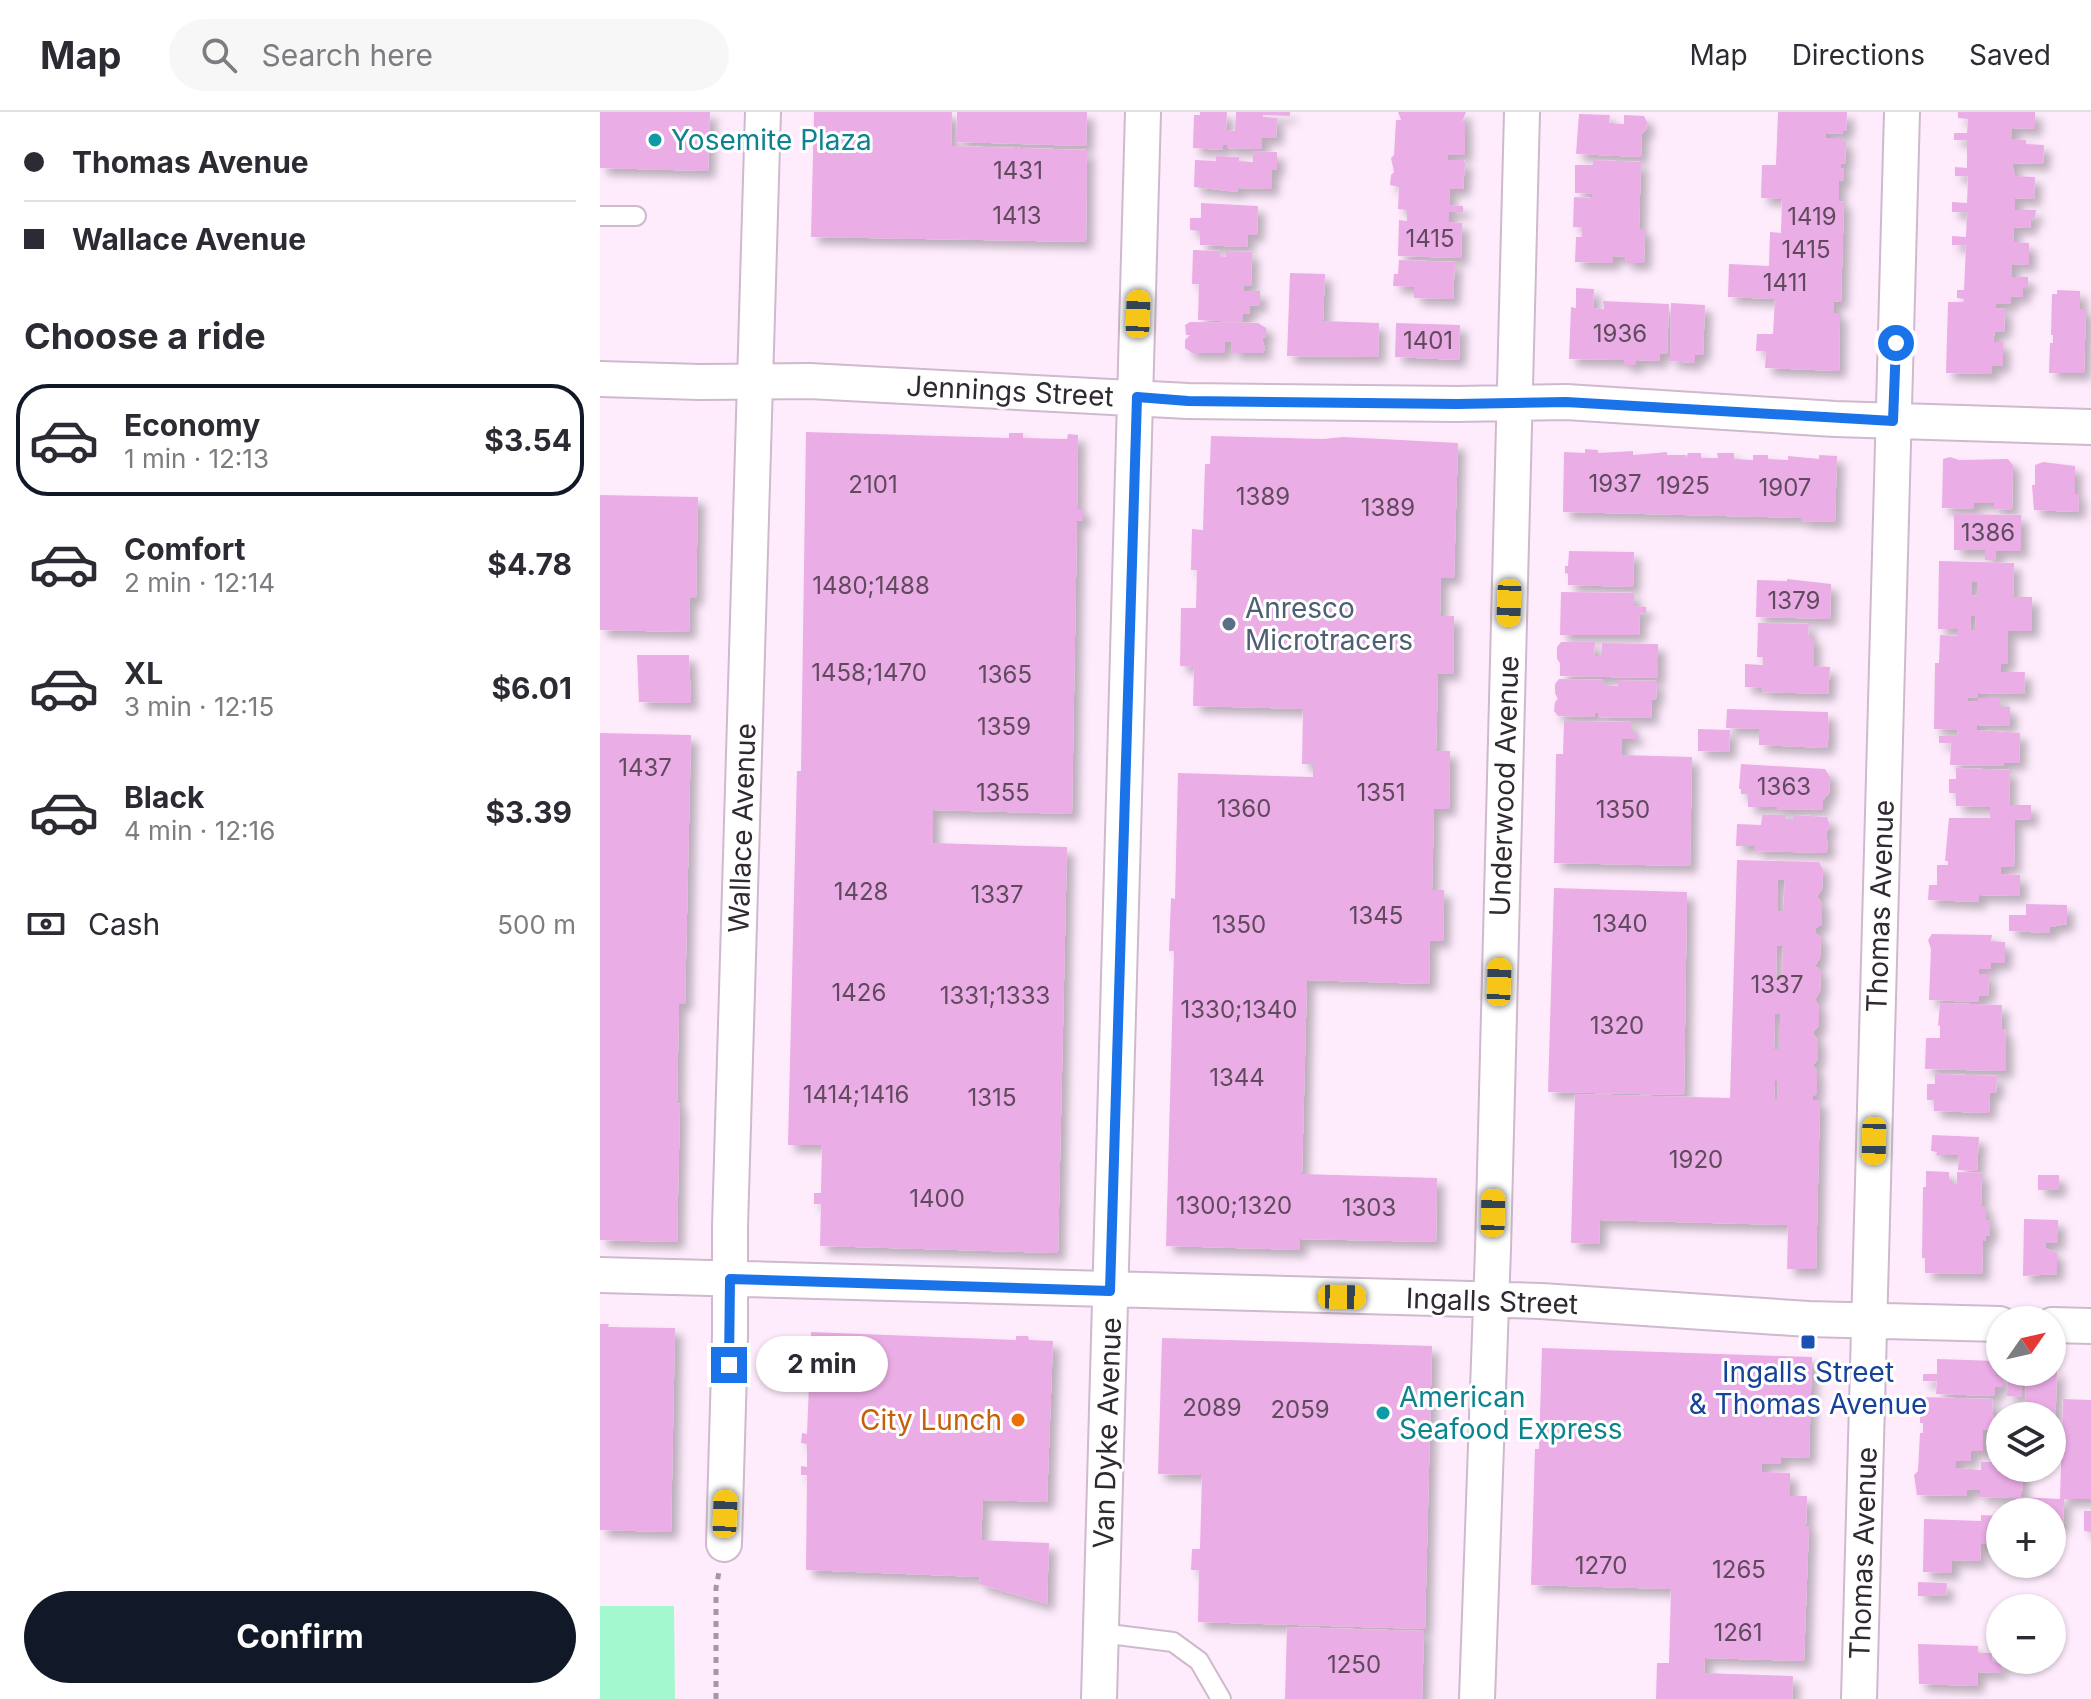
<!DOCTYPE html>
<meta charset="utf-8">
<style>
body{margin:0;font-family:Inter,sans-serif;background:#f7f7f7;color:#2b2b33;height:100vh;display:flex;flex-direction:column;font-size:30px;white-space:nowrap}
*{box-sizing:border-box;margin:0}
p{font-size:26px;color:#7c7c81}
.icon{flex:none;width:44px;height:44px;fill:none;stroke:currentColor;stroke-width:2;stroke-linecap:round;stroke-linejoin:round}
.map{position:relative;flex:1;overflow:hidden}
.sheet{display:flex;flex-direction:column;background:#fff;width:600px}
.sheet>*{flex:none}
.hud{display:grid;align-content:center;height:176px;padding:0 24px;background:#fff}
.needle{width:52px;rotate:56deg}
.tools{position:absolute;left:1386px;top:1194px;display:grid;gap:16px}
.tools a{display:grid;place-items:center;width:80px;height:80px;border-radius:50%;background:#fff;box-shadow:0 2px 6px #0004;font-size:40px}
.end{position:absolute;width:36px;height:36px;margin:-18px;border:10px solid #1a73e8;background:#fff;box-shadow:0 0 0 4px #fff}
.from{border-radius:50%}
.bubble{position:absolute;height:56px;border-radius:28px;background:#fff;box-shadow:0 2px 6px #0004;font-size:26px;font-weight:700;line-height:56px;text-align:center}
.car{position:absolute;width:24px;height:48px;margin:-24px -12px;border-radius:10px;box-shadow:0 0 6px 2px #0007;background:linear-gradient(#f5c518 24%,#345 0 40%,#f5c518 0 76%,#345 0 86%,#f5c518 0)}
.hud b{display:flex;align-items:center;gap:28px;height:76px;font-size:30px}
.hud b+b{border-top:2px solid #e1e1e2}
.hud i{width:20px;height:20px;background:#2b2b33}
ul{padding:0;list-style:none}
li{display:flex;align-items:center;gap:24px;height:112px;margin:0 16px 12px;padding:0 8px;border:4px solid transparent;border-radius:32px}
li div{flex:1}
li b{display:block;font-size:30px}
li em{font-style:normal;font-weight:700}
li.on{border-color:#111827}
li>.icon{width:72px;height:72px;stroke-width:1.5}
h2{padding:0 24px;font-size:36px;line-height:96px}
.pay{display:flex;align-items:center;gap:20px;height:88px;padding:0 24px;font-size:30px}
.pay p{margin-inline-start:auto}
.primary-button{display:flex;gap:16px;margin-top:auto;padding:16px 24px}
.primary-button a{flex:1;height:92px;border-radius:48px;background:#111827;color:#fff;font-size:32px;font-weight:700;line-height:92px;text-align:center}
header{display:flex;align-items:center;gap:48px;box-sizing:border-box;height:112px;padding:0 40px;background:#fff;border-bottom:2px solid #e1e1e2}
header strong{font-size:38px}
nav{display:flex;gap:44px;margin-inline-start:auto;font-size:28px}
.search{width:560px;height:72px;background:#f7f7f7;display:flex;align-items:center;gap:20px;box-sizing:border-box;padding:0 28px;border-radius:44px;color:#7c7c81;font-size:30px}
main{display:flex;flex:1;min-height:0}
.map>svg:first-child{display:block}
.green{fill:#a4f8cf}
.building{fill:#ebade6;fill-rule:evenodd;filter:url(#shadow)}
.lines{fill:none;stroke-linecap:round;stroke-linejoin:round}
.lane-casing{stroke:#cfb9cd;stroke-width:22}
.street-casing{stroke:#cfb9cd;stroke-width:38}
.path{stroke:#a496a3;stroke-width:5;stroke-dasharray:6 6;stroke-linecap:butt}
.lane{stroke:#fff;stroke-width:18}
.street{stroke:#fff;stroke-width:34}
.route{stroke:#1a73e8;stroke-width:10}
.culture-dot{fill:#0f9aa8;stroke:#fff;stroke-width:3}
.service-dot{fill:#5c6f8a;stroke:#fff;stroke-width:3}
.transit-dot{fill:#1a4fb4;stroke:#fff;stroke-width:3}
.food-dot{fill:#e8710a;stroke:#fff;stroke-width:3}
.labels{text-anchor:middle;stroke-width:6;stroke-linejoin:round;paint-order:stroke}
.number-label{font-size:24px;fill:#604a5e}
.culture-label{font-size:28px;fill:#0d838f;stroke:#fff;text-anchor:start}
.street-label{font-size:28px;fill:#312931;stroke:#fff}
.service-label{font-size:28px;fill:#4e5e75;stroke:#fff;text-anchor:start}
.transit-label{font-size:28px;fill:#164399;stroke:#fff}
.food-label{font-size:28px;fill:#c56008;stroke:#fff;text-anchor:end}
</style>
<header>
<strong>Map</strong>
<div class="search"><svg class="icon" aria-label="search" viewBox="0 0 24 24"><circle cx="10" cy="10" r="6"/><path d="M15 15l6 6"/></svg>Search here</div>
<nav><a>Map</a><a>Directions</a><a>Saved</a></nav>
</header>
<main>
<section class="sheet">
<div class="hud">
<b><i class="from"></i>Thomas Avenue</b>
<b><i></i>Wallace Avenue</b>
</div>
<h2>Choose a ride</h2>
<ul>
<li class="on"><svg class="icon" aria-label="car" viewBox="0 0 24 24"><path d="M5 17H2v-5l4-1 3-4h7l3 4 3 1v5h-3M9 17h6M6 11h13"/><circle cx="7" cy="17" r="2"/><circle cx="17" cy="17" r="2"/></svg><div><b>Economy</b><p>1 min · 12:13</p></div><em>$3.54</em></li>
<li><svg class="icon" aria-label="car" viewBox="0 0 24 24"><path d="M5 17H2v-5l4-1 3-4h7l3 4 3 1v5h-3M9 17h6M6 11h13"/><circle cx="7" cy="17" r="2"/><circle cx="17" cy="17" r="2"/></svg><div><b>Comfort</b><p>2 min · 12:14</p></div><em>$4.78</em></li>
<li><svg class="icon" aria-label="car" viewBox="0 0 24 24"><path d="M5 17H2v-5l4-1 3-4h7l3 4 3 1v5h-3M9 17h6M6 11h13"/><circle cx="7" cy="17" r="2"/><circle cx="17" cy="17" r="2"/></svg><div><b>XL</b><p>3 min · 12:15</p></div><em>$6.01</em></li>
<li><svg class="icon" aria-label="car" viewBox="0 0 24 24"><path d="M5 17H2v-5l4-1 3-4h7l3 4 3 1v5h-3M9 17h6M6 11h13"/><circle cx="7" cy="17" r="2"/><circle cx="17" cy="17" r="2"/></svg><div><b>Black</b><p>4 min · 12:16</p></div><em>$3.39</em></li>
</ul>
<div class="pay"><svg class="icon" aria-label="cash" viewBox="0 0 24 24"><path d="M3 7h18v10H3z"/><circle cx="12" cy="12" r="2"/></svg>Cash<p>500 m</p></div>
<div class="primary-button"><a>Confirm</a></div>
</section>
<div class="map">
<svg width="1491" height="1587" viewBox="0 0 1491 1587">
<defs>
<filter id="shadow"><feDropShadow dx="7" dy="7" stdDeviation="4" flood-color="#0004"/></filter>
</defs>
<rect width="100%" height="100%" fill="#feecfc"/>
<path class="green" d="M0,1494H74L75,1587H0Z"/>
<path class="building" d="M0,0H110L108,59L0,56Z
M214,0H352L351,34L487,38L486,130L211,125Z
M357,0H487L486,34L356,30Z
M600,0H627L626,18L635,19L636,0H690V4L663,3V5L677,6L676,26H662V37L627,36V33L623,32V38L593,36L594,3H600Z
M798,0H866L862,10H865V43H848L847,48H864L865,52L863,77H850L849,93L863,94V100H849V110L862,111L861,146L798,144L799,108L807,109V98L798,97L799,75L790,73L791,63L794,60L791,46L794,43L796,8H801Z
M1178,0H1247L1246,19H1243V22L1226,21V26H1242V30H1246L1245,52L1241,51V56H1244V69L1239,68V89L1244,90L1241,190L1234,189V201H1240L1239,259L1165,256L1166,239H1156L1157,222H1173L1175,187L1128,185L1129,152L1169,154L1170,120L1181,121L1182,87L1161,86L1162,53H1176Z
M1358,0H1435V17L1412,16V27L1426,28V32L1444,33L1443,52L1412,51L1415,64L1435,65L1434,87L1415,86V98H1436L1435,106H1431L1430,116L1414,115L1413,130L1429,131V153L1412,152V165H1428V175H1423V185L1411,184V192H1396V196L1405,197L1404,220L1395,219L1393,230H1403V254H1392V262L1346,261L1348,190H1364V187L1357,186V178H1364L1366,133H1352V124L1366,125L1367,100H1352V90L1367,91L1368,64H1355V55L1367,56V28H1354V21H1367L1368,7L1358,6Z
M979,2L1010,3L1009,11L1024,12V3L1044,4L1047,10L1046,18L1042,22L1041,45L976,42Z
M653,39L677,40V58H672V77L638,76L637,80L594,75L595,48L616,49V44L639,45V49L653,50Z
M993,48L1041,50L1039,117H1045L1044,151H1025L1026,145L1013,144V151L975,150L976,125H982V115H973L974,85L992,86V82L975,81V53H993Z
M601,91L658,94L657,123H648L647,135L600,133V119L590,118V106H601Z
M593,138L620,139V144L626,145V139L652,140L651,174H644L643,179H660V194L650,193V202H643V210L598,208L599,172H592Z
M799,148L855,150L853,187L814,186V175L793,174L794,162H798Z
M690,161L725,162L723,209L779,211L778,245L687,244Z
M976,176L994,177L993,196L1004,197L1003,189L1069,192L1067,242H1060V249L1036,248V253H1024V248L969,247L971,195L976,196Z
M1457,178L1480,179V197H1486L1484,261H1449L1450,231H1453V223H1451L1452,182H1457Z
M1071,191L1105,193L1103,243H1095V251L1070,249Z
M590,210L658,211L666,216V226H662L665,237L663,241H631V230H625V241H592L585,236V228L590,223H586L585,213Z
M796,211L860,213L859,248L795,245Z
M206,320L409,326V321H423V326L467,327L468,322L478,323L477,397H483V409L477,408L472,702L333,698V731L467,735L458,1141L220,1134L221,1092H214V1081H221L222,1033H188L197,659H201Z
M611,324L723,327L743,325L858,331L854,466H841L840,504H854L853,562L838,561L837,601L836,639H850L849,697H834L832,778H844L843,829H830L829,872L707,868L702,1062L837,1066L836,1130L700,1127V1138L566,1134L574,839H569L571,786L575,787L578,661L713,665V652H702L703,597L593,594L594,555L580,554L581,496H596L597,458H591L592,417L603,418L605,352H610Z
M985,337L998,338V341L1033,339V343L1067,340V343H1086V346L1088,341H1101V346H1118L1117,341H1134V347L1153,348V343H1168V347L1188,348V344L1219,347V343L1237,344L1235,410L1201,409V406L963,400L964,340L985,341Z
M1350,345L1359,348L1408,347L1413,353L1412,398L1394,397V391H1374V397L1342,396L1343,347Z
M1443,350L1475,354V382H1479L1478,400L1434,398L1432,373H1435V353Z
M0,383L98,385L96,486H90L89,520L0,518Z
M1354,402L1421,403V439H1396V448H1385V438H1354Z
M969,439L1034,440L1033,475L968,473V462L965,461V454H968Z
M1339,449L1414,451L1413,485H1432V519H1408V552H1401V560H1425L1424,582L1378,581V586L1368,585V589H1378V586H1400V595H1410V614L1377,613V618L1420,621L1419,651H1404V654L1350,653L1351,631H1339V624H1357L1358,618L1334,617L1335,551H1339L1340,523L1358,524V517H1338ZM1372,470H1377V484L1372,483ZM1371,504H1376L1375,518H1370Z
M1187,467L1231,472L1230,507L1156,505L1157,468L1187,469Z
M961,480L1034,481V494L1046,495V502L1040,501L1039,523H960Z
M1158,511L1209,512L1208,525H1214V554L1230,555L1228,582L1162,580L1163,576L1145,575V552L1163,553V545H1157Z
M961,530H995L994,544H1001L1002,531L1058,532V566L960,564V551L957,547V535Z
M37,543H89L91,591L39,590Z
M959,567L1004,568V573L1018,574V568L1057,569L1056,587L1052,588L1051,606L998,605V601L994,600L995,605L958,604L954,599L955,590L958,587L955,581V572Z
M1127,597L1228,600L1229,622L1227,636L1159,633V617L1126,616Z
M964,609L1031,610V621H1037V627H1022V643L1092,645L1090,754L954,751L956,642H963Z
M1098,617L1130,618L1129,640L1098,639Z
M0,621L91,623L85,892H79L77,991L80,992L77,1130L0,1128Z
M1141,652L1225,657L1230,665L1229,681L1223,688V697L1177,698V695H1148V682H1141V677H1139Z
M1356,656L1410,658L1409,693H1431V708L1415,707L1414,755H1401V762L1420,763V784L1379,783V790L1328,788L1329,773H1337V753H1348V749H1345L1349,706H1390V695L1356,694V681H1349V667H1356Z
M1162,703H1185V707H1193V703L1227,705L1230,714L1226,721L1228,734L1226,741L1155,739L1156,734H1136L1137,712L1161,713Z
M1137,748L1219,750L1223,758L1222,777L1217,784L1222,792V812L1216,816V821L1221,826L1220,846L1215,854L1221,859L1220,879L1215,888L1219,894V914L1214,919V923L1218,927V947L1213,953L1217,959V981L1213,984V988H1220L1216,1157H1187L1188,1113L1000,1108L999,1132L971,1131L975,982L1130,986ZM1178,768H1185L1183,799H1178ZM1177,834H1183L1182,867H1176ZM1175,902H1180V937H1174ZM1175,969H1178L1177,987H1174Z
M954,776L1087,780L1084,983L948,980Z
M1426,792L1467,793V812L1450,815V821L1409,819V803H1426Z
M1332,822L1392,823L1391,829L1405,830V851H1391V857H1379V862H1389L1388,884H1379V890L1329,888L1331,837L1328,828Z
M1340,891L1402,893L1401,917L1405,918L1406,928V959L1325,957L1326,926H1340V913L1338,914Z
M1335,962L1397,964L1396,981H1390L1389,1001L1334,999V988H1327V972H1335Z
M1332,1023L1379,1025L1377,1059L1358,1058L1359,1043H1336L1337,1040L1331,1039Z
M1326,1059L1349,1060V1068H1352V1072H1357V1060L1382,1061L1381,1094H1386V1108H1390V1124L1386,1123V1129H1383L1382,1162L1325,1161V1146H1322L1323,1075H1326Z
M1438,1063H1459V1078H1438Z
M1424,1107L1458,1108V1131H1446V1136L1457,1141V1162L1423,1164Z
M0,1212H9L8,1215L75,1216L71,1420L0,1418Z
M211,1220L416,1228V1224H428L429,1228L453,1229L447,1390L383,1388L381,1428L449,1431L447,1492L379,1472L380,1465L206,1458L207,1363H201V1354L207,1355V1332L201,1331L202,1321L207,1322Z
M562,1226L832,1234L825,1517L598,1510L599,1458H591L592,1437H600L602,1363L558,1362Z
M942,1236L1212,1245L1209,1346L1181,1345V1352H1162V1360L1190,1361V1384H1207L1206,1414H1209L1204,1549L1105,1546L1104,1561L1193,1564L1192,1587H1056L1057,1551H1069L1071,1477L931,1473L935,1337H939Z
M1337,1247L1396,1249V1264H1403V1275H1395V1284L1336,1282L1337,1269H1323V1262H1337Z
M1452,1256H1457L1455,1326H1452V1304H1425L1426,1261L1452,1260Z
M1408,1260H1422V1285L1407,1284Z
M1320,1285L1392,1287L1394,1318L1383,1317V1339H1371V1349H1356V1356L1381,1358V1350H1400V1356H1421L1423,1376L1420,1385L1460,1387L1463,1287L1491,1288V1387H1464L1463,1414L1452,1413V1400H1416V1386L1380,1385V1378H1367V1384L1317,1383L1314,1363L1318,1359L1320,1321H1323V1311H1320Z
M1484,1399H1491V1420L1484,1419Z
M1381,1403L1400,1404V1432L1381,1431L1380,1449L1352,1448V1461L1323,1460L1324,1407L1381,1409Z
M1428,1452H1450V1455H1428Z
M1318,1470L1347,1471L1346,1484H1318Z
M687,1515L824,1519L822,1587H685Z
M1318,1532L1378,1534V1541H1392V1550H1401V1561L1378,1560L1377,1574L1319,1572Z"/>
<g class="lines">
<g class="lane-casing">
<path id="lane" d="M0,104H36
M501,1521L573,1530L599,1549L621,1587"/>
</g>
<g class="street-casing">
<path id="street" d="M0,267L100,270L209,269L588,289L857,292L966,290L1235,307L1491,315
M0,1163L941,1189L1208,1207L1400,1212
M1452,1213L1491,1214
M124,1432L130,1223V1115L163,0
M499,1587L543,0
M877,1587L893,1137L922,0
M1259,1587L1302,0"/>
</g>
<path class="path" d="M116,1587V1476L119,1460"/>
<use href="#lane" class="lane"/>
<use href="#street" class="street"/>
</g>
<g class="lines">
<path class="route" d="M129,1253L130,1167L510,1179L537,285L588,289L857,292L966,290L1293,309L1296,231"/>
</g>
<g class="culture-dot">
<circle cx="55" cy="28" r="8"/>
<circle cx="783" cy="1301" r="8"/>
</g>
<circle class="service-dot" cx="629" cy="512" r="8"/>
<rect class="transit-dot" x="1200" y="1222" width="16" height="16" rx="4"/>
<circle class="food-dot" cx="418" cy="1308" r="8"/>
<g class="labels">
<g class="number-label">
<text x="418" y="67">1431</text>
<text x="417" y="112">1413</text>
<text x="1212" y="113">1419</text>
<text x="830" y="135">1415</text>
<text x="1206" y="146">1415</text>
<text x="1185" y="179">1411</text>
<text x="1020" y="230">1936</text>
<text x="828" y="237">1401</text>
<text x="1015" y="380">1937</text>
<text x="273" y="381">2101</text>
<text x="1083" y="382">1925</text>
<text x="1185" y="384">1907</text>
<text x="663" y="393">1389</text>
<text x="788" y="404">1389</text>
<text x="1388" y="429">1386</text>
<text x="271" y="482">1480;1488</text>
<text x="1194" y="497">1379</text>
<text x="269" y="569">1458;1470</text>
<text x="405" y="571">1365</text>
<text x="404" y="623">1359</text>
<text x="45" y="664">1437</text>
<text x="1184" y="683">1363</text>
<text x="403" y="689">1355</text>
<text x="781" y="689">1351</text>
<text x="644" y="705">1360</text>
<text x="1023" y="706">1350</text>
<text x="261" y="788">1428</text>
<text x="397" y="791">1337</text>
<text x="776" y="812">1345</text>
<text x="1020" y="820">1340</text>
<text x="639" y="821">1350</text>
<text x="1177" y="881">1337</text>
<text x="259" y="889">1426</text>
<text x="395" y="892">1331;1333</text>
<text x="639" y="906">1330;1340</text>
<text x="1017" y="922">1320</text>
<text x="637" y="974">1344</text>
<text x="256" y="991">1414;1416</text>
<text x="392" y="994">1315</text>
<text x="1096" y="1056">1920</text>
<text x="337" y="1095">1400</text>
<text x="634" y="1102">1300;1320</text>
<text x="769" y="1104">1303</text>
<text x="612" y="1304">2089</text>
<text x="700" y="1306">2059</text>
<text x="1001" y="1462">1270</text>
<text x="1139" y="1466">1265</text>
<text x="1138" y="1529">1261</text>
<text x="754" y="1561">1250</text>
</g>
<g class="culture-label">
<text x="71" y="38">Yosemite Plaza</text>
<text x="799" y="1295">American<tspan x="799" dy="32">Seafood Express</tspan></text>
</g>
<g class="street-label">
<text transform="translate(410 279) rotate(3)" y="10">Jennings Street</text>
<text transform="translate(904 674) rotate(-88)" y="10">Underwood Avenue</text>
<text transform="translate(142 716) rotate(-88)" y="10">Wallace Avenue</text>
<text transform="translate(1280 794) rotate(-88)" y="10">Thomas Avenue</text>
<text transform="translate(892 1189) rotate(2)" y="10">Ingalls Street</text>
<text transform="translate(507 1321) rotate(-88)" y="10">Van Dyke Avenue</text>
<text transform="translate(1263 1441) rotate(-88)" y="10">Thomas Avenue</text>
</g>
<g class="service-label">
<text x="645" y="506">Anresco<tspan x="645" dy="32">Microtracers</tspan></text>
</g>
<g class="transit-label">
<text x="1208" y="1270">Ingalls Street<tspan x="1208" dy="32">&amp; Thomas Avenue</tspan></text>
</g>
<g class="food-label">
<text x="402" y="1318">City Lunch</text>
</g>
</g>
</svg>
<div class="tools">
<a><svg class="needle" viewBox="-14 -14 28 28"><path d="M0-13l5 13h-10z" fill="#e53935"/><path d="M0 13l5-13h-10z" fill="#7c7c81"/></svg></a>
<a><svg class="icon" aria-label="layers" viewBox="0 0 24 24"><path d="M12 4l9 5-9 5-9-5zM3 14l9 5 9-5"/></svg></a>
<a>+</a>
<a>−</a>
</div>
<i class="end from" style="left:1296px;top:231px"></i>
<i class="end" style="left:129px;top:1253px"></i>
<div class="bubble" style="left:156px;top:1224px;width:132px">2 min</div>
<i class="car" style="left:538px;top:202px;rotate:2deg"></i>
<i class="car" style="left:909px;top:491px;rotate:182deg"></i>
<i class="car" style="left:899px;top:870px;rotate:2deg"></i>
<i class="car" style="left:1274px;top:1029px;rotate:181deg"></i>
<i class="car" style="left:893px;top:1101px;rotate:1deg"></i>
<i class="car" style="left:742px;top:1185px;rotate:91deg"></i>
<i class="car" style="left:125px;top:1402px;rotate:2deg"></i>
</div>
</main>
